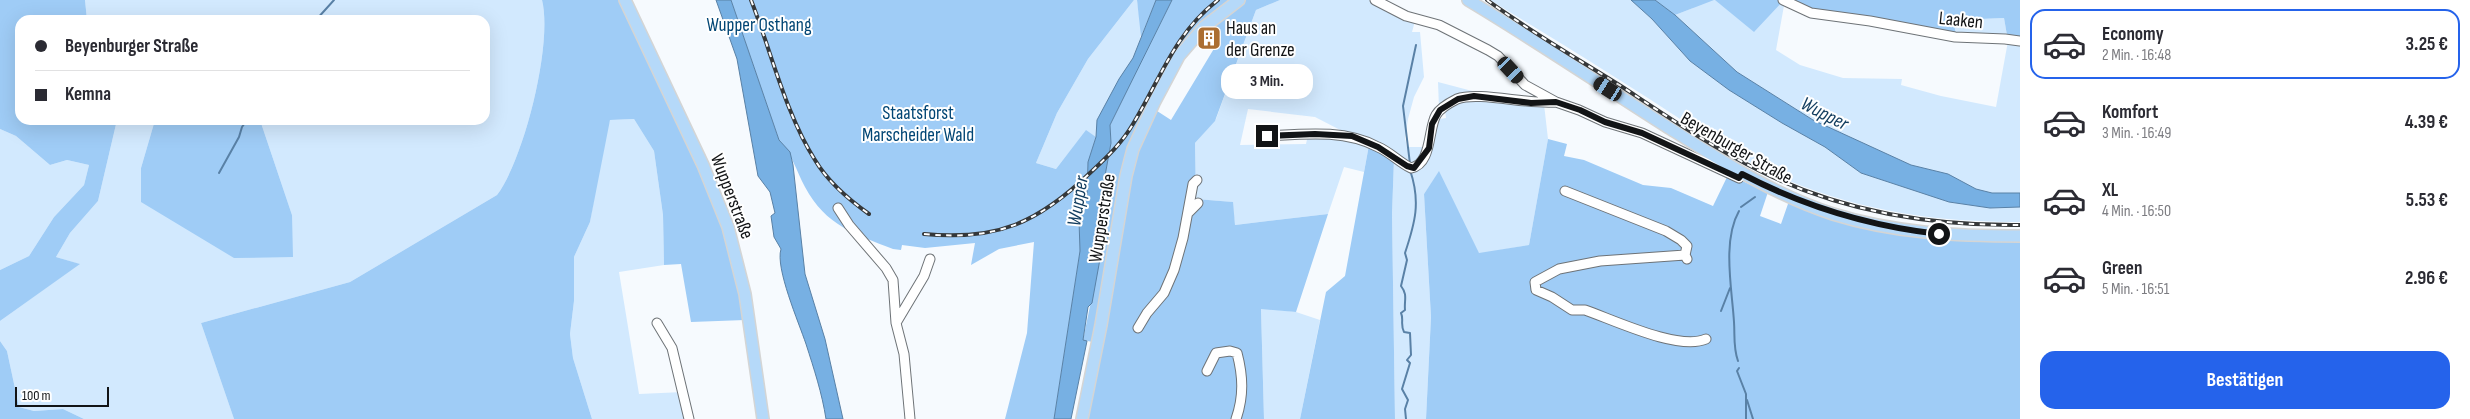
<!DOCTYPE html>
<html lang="de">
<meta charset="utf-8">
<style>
body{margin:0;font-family:"Sofia Sans Condensed",sans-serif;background:#f7f7f7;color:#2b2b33;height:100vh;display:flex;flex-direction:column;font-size:19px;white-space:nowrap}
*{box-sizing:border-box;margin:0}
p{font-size:16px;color:#7c7c81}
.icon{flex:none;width:28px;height:28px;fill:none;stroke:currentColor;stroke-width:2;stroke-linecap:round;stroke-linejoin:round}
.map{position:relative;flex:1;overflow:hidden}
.panel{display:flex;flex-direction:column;background:#fff;width:450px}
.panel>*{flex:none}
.hud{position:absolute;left:15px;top:15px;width:475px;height:110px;border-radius:15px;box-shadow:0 5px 20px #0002;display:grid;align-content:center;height:110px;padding:0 20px;background:#fff}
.scale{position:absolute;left:15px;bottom:12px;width:94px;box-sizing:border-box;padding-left:5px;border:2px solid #121416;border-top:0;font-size:14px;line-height:18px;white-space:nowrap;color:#121416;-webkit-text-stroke:4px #fff;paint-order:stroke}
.end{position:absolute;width:22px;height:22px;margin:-11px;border:6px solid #121416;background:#fff;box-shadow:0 0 0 2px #fff}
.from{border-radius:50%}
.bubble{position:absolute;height:35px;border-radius:15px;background:#fff;box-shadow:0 5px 20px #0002;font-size:16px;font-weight:700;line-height:35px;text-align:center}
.car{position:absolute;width:15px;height:30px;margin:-15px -8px;border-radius:6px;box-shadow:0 0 4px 1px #0007;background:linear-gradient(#222 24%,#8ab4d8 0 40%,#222 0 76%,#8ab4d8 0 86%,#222 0)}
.hud b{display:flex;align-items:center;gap:18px;height:48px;font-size:19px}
.hud b+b{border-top:1px solid #e1e1e2}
.hud i{width:12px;height:12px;background:#2b2b33}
ul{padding:9px 0 0;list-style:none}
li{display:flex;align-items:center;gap:15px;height:70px;margin:0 10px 8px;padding:0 10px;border:2px solid transparent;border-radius:15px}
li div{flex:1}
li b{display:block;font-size:19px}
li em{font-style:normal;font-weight:700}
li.on{border-color:#2563eb}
li>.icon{width:45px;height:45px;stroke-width:1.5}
.primary-button{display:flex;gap:10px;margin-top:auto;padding:10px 20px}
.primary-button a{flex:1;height:58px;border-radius:15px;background:#2563eb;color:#fff;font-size:20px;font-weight:700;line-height:58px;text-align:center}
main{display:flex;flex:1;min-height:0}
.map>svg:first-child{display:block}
.green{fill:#d2e9fe;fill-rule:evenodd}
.forest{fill:#9fccf6;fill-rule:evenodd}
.water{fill:#77b0e3;stroke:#5981a6}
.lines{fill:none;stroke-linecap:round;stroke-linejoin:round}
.stream{stroke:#5981a6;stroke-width:2}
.minor-casing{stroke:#6e7377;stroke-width:11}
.major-casing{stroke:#d4d5d5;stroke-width:14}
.minor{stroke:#fff;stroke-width:9}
.major{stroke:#b5d9f9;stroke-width:11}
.rail-casing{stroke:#35383a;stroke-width:4}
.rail{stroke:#fff;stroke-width:2;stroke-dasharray:5.5;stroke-linecap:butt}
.route{stroke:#121416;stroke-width:6}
.labels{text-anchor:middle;stroke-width:4;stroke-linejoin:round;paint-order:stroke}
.street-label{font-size:19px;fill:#121416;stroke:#fff}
.park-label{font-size:19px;fill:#004574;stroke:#fff}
.poi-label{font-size:19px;fill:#121416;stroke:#fff;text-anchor:start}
.water-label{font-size:20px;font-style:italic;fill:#123d5f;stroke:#fff}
</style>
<main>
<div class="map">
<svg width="2020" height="419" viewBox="0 0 2020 419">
<rect width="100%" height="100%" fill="#f6fafe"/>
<path class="green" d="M85,0H542C553,44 524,159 497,195L350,282L201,323L234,419H84L63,409L34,411L19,407L7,351L0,341V321L79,264L56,257L70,233L98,201L117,120H155L141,168L292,215L260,120H485V20H87Z
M1134,0H1137C1138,11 1143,28 1140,39C1131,74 1100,99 1096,137L1086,131L1056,169L1036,163L1057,113L1088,59Z
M1280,0H1370L1415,21L1412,32H1420L1424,77L1414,97L1408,119L1405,138L1407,147H1427L1418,163L1414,166L1407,165L1396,157V160C1402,165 1409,171 1417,168L1431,147L1436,120L1438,116L1440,119L1446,118L1445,110C1452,99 1462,102 1473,100L1475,98L1544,104L1548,139L1529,245L1479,254L1439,172L1424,194L1431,317L1426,419H1395L1392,214L1394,159L1369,145L1364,172L1344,167L1328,214L1235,225L1232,202L1196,199L1195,143L1216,119L1256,10ZM1248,109L1315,117L1350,135H1308L1306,144L1240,145Z
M1490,0H1631L1652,19L1690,61L1729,90L1782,123L1825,147L1861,173L1949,202L1990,208L2020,207V222C1938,222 1864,212 1787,180C1739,160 1695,128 1651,100C1598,66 1544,33 1490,0Z
M1681,0H1785L1776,50L1800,65L1843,78L1902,79L1901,85L1941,96L1996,107L2008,41L1956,37L1953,15L1980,19L2004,18L2008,41L2020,43V193H1992L1976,189L1948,174L1911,165L1813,120L1737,72L1675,15L1693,8Z
M1438,82L1476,92H1480L1439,108Z
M634,119L654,151L663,215L664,265L619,272L639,394L683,392L688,419H592L573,358L570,334L574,301V257L590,222L604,138L610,120Z
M0,129L16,136L50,165L67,160L89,165L84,185L54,217L29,256L0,270Z
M1261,308L1296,312L1320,320L1300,419H1264Z"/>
<path class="forest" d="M0,0H85L87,20H20V120H117L98,201L70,233L56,257L80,264L0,321V270L29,256L54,217L84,185L89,165L67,160L50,165L16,136L0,129Z
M542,0H621L688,141L724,228L745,320L691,322L681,264L664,265L663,215L654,151L634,119L610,120L590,222L574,257V301L570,334L573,358L592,419H234L201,323L350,282L497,195C524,159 553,44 542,0Z
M731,0H1134L1088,59L1057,113L1036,163L1056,169L1086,130L1096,137L1088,163L1087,196L1079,220L1080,251L1054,419H1005L1027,333L1034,242L999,249L971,265L975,243L925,248L902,245L901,250L893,249C855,234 826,226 805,187C796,170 792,154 779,140Z
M1137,0H1156L1141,37Z
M1172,0H1280L1256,10L1215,121L1195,143L1196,199L1233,202L1235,225L1328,214L1296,312L1261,309L1264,419H1081L1097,343L1083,340L1102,248V192L1111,143L1110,125ZM1211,26L1221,37L1171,120L1154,109L1182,57Z
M1655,0H1714L1675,15Z
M1715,0H2020V43L2008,41L2004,18L1980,19L1953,15L1956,37L1829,16L1784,0L1754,32Z
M155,120H260L292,215L293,257L234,258L141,202V168Z
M1548,139L1567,144L1564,156L1584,160L1643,185L1671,188L1713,206L1728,175L1768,192L1760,216L1781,224L1789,201L1833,217L2020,239V419H1426L1431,317L1424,194L1439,171L1479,253L1529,245Z
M1369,145L1394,159L1392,214L1395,419H1300L1326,292L1345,276Z
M0,341L7,351L19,407L34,411L63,409L84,419H0Z"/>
<path class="water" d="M716,0H731L779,140L790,152L793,165L805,274L825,339L843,419H826C822,393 814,369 806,344C799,323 775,268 781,249L774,237L771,216L775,213L770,192L758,176L737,59Z
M1156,0H1172L1110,125L1111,143L1102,192V248L1092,303L1088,307L1083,340L1087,341L1071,419H1054L1080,251L1079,220L1087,196L1088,162L1096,137L1097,120L1119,79L1133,58Z
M1631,0H1655L1675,15L1737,72L1813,120L1911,165L1948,174L1976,189L1992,193H2020V207L1990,208L1949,202L1861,173L1825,147L1782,123L1729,90L1690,61L1652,19Z"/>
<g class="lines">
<path class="stream" d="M316,20L334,0
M1410,164L1403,106L1416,45
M219,173L239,137L242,127L247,120
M1741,207L1755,197
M1721,311L1730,288
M1738,361C1733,347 1735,336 1734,322C1732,289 1722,241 1739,211
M1739,368L1737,371L1746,394V419
M1747,400L1753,419
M1406,419L1405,409L1408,400L1402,389L1410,363L1407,360L1411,355L1410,333L1404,332C1400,325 1404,319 1401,313L1405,310C1404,300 1408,295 1401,286L1407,260L1405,253C1415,223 1421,202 1410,170"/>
<g class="minor-casing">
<path id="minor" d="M1375,0L1406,16L1439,25L1488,50L1498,56L1525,85L1556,102L1579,110L1605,122L1642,133L1739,178L1742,174
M1783,0L1811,13L1870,21L1955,37L2005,39L2020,41
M1267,136C1304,134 1344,129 1378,147C1390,152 1400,163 1411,168C1432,164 1428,129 1436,115C1440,108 1449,103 1457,99C1479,91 1528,105 1556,102
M1565,191L1666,231L1681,240L1687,246L1685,255
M838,208L849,225L886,268L893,280L896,323L904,354L910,419
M1188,213L1198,203
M1687,259L1685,255L1600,261L1559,269L1535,282L1536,290L1552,297L1572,310H1585C1614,320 1678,351 1706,339
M657,323L672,348L689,419
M896,323L924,276L930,259
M1138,328L1147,313L1164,293L1174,270L1183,238L1193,184L1197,180
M1207,371L1216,353L1230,351L1237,353C1243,376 1244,396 1236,419"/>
</g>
<g class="major-casing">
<path id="major" d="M625,0L703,165L728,227L745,294L763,419
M1468,0C1535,40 1600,84 1666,126C1720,160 1772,194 1833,214C1894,233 1957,236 2020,236
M1082,419L1101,325L1126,176L1133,149L1154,103L1179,56L1204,27L1239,0"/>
</g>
<use href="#minor" class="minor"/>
<use href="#major" class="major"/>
<g class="rail-casing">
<path id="rail" d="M751,0C771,51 786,115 815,160C828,182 848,199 869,214
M1487,0C1531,32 1578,59 1624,88C1668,117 1712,147 1760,171C1840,211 1931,226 2020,225
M924,234C997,241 1038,223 1091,172C1107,157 1122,143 1133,124C1161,78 1174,34 1218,0"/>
</g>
<use href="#rail" class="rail"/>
</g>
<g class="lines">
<path class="route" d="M1267,136L1315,134L1352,136L1378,147L1407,166L1414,168L1429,148L1432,124L1440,110L1458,99L1474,96L1531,103L1556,102L1580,110L1605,122L1642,133L1739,178L1742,174C1805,207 1868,226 1939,234"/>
</g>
<defs>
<g id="building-square" transform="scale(1.25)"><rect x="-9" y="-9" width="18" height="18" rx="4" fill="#ab6e32" stroke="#fff"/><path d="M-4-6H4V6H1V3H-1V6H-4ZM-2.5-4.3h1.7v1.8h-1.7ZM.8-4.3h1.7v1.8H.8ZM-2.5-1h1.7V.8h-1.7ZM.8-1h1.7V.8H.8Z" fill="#fff"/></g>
</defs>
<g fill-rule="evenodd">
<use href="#building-square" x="1209" y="38"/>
</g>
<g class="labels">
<g class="street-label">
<text transform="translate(1961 19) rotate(6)" y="7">Laaken</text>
<text transform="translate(1737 147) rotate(30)" y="7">Beyenburger Straße</text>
<text transform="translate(733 196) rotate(69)" y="7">Wupperstraße</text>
<text transform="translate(1101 218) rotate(-81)" y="7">Wupperstraße</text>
</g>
<g class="park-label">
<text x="759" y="31">Wupper Osthang</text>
<text x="918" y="119">Staatsforst<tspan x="918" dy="22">Marscheider Wald</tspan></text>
</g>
<g class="poi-label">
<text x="1226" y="34">Haus an<tspan x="1226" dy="22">der Grenze</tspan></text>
</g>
<g class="water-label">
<text transform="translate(1825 113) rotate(27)" y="7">Wupper</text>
<text transform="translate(1077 201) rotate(-81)" y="7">Wupper</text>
</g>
</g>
</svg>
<div class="scale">100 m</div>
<i class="end from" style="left:1939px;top:234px"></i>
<i class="end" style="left:1267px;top:136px"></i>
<div class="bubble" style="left:1221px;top:64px;width:92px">3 Min.</div>
<i class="car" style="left:1511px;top:70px;rotate:137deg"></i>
<i class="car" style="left:1608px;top:89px;rotate:303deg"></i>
<div class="hud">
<b><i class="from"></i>Beyenburger Straße</b>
<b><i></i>Kemna</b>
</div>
</div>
<section class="panel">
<ul>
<li class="on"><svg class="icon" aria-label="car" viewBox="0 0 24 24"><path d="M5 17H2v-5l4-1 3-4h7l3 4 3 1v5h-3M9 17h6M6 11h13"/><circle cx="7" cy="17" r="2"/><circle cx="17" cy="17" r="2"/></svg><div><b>Economy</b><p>2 Min. · 16:48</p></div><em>3.25 €</em></li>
<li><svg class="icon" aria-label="car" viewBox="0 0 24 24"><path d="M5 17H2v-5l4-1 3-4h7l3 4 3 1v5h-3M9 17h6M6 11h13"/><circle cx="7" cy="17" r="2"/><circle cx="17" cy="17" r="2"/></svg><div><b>Komfort</b><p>3 Min. · 16:49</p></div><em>4.39 €</em></li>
<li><svg class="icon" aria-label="car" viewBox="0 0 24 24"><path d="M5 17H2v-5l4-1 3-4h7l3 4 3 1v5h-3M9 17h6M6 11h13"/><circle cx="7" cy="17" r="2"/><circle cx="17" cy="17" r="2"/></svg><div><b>XL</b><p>4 Min. · 16:50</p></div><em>5.53 €</em></li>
<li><svg class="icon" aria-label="car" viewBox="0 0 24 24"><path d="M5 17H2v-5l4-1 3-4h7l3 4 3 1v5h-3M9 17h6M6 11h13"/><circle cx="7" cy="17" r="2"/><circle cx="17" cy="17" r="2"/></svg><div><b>Green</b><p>5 Min. · 16:51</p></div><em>2.96 €</em></li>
</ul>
<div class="primary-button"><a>Bestätigen</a></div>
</section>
</main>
